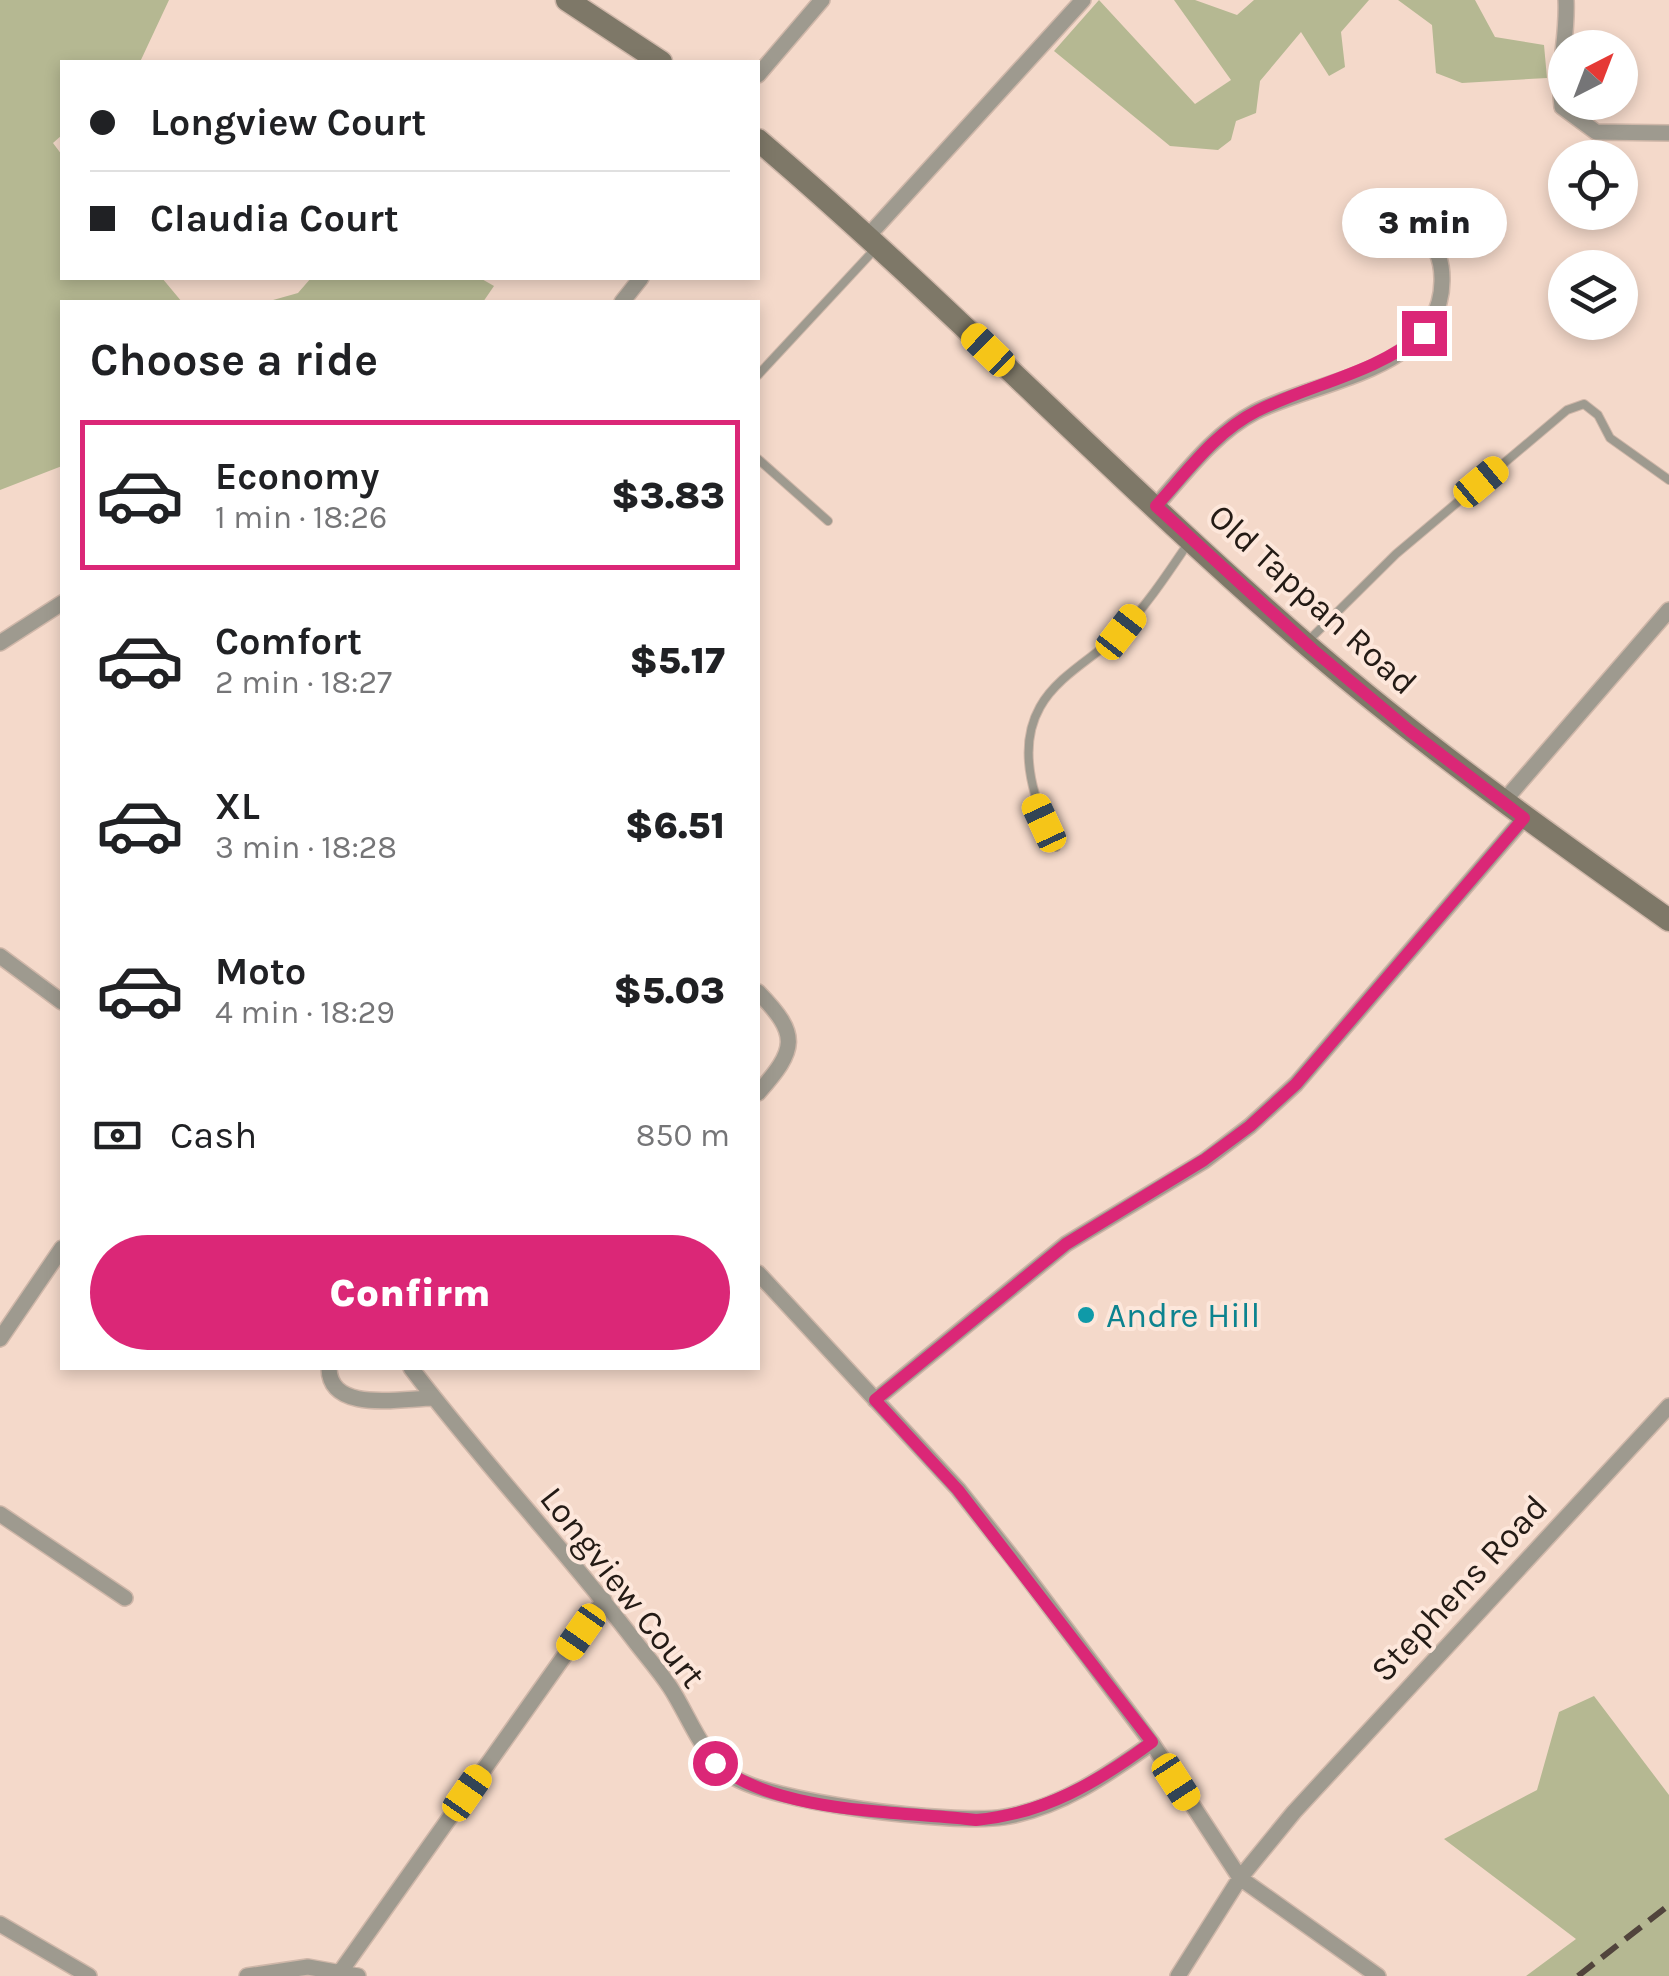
<!DOCTYPE html>
<meta charset="utf-8">
<style>
body{margin:0;font-family:Karla,sans-serif;background:#f6f6f6;color:#202124;height:100vh;display:flex;flex-direction:column;font-size:38px;white-space:nowrap}
*{box-sizing:border-box;margin:0}
p{font-size:32px;color:#757577}
.icon{flex:none;width:55px;height:55px;fill:none;stroke:currentColor;stroke-width:2;stroke-linecap:round;stroke-linejoin:round}
.map{position:relative;flex:1;overflow:hidden}
.side{position:absolute;left:60px;top:300px;width:700px;height:1070px;display:flex;flex-direction:column;background:#fff;border-radius:0px;box-shadow:0 5px 15px #0003}
.side>*{flex:none}
.hud{position:absolute;left:60px;top:60px;width:700px;height:220px;border-radius:0px;box-shadow:0 5px 15px #0003;display:grid;align-content:center;height:220px;padding:0 30px;background:#fff}
.needle{width:65px;rotate:42deg}
.controls{position:absolute;left:1548px;top:30px;display:grid;gap:20px}
.controls a{display:grid;place-items:center;width:90px;height:90px;border-radius:50%;background:#fff;box-shadow:0 5px 15px #0003;font-size:50px}
.end{position:absolute;width:45px;height:45px;margin:-22px;border:12px solid #db2777;background:#fff;box-shadow:0 0 0 5px #fff}
.from{border-radius:50%}
.bubble{position:absolute;height:70px;border-radius:35px;background:#fff;box-shadow:0 5px 15px #0003;font-size:32px;font-weight:800;line-height:70px;text-align:center}
.car{position:absolute;width:30px;height:60px;margin:-30px -15px;border-radius:12px;box-shadow:0 0 8px 2px #0007;background:linear-gradient(#f5c518 24%,#345 0 40%,#f5c518 0 76%,#345 0 86%,#f5c518 0)}
.hud b{display:flex;align-items:center;gap:35px;height:95px;font-size:38px}
.hud b+b{border-top:2px solid #e0e0e0}
.hud i{width:25px;height:25px;background:#202124}
ul{padding:0;list-style:none}
li{display:flex;align-items:center;gap:30px;height:150px;margin:0 20px 15px;padding:0 10px;border:5px solid transparent;border-radius:0px}
li div{flex:1}
li b{display:block;font-size:38px}
li em{font-style:normal;font-weight:800}
li.selected{border-color:#db2777}
li>.icon{width:90px;height:90px;stroke-width:1.5}
h2{padding:0 30px;font-size:45px;line-height:120px}
.pay{display:flex;align-items:center;gap:25px;height:110px;padding:0 30px;font-size:38px}
.pay p{margin-inline-start:auto}
.primary-button{display:flex;gap:20px;margin-top:auto;padding:20px 30px}
.primary-button a{flex:1;height:115px;border-radius:60px;background:#db2777;color:#fff;font-size:40px;font-weight:800;line-height:115px;text-align:center}
.map>svg:first-child{display:block}
.green{fill:#b5b892}
.lines{fill:none;stroke-linecap:round;stroke-linejoin:round}
.lane-casing{stroke:#cfb7a9;stroke-width:10}
.street-casing{stroke:#cfb7a9;stroke-width:18}
.secondary-casing{stroke:#cfb7a9;stroke-width:25}
.lane{stroke:#9e9a8f;stroke-width:8}
.street{stroke:#9e9a8f;stroke-width:15}
.secondary{stroke:#7e7868;stroke-width:22}
.rail{stroke:#51443c;stroke-width:6;stroke-dasharray:20 10;stroke-linecap:butt}
.route{stroke:#db2777;stroke-width:12}
.culture-dot{fill:#0f9aa8;stroke:#fde7db;stroke-width:4}
.labels{text-anchor:middle;stroke-width:8;stroke-linejoin:round;paint-order:stroke}
.street-label{font-size:35px;fill:#241b15;stroke:#fde7db}
.culture-label{font-size:35px;fill:#0d838f;stroke:#fde7db;text-anchor:start}
</style>
<div class="map">
<svg width="1669" height="1976" viewBox="0 0 1669 1976">
<rect width="100%" height="100%" fill="#f4d9ca"/>
<path class="green" d="M0,0H169L140,62H62V135L53,143L62,155V278H162L182,302H62V466L0,490Z
M1099,0L1195,104L1231,80L1174,0H1195L1237,15L1254,0H1369L1341,32L1345,67L1329,76L1301,32L1260,81L1256,113L1236,121L1231,140L1218,150L1170,146L1054,51Z
M1398,0H1475L1495,37L1544,45L1547,78L1462,83L1436,73L1432,25Z
M311,278H480L494,286L483,302H266L298,293Z
M1594,1696L1669,1795V1976H1526L1576,1939L1444,1839L1537,1790L1559,1712Z"/>
<g class="lines">
<g class="lane-casing">
<path id="lane" d="M758,375L876,248
M758,459L828,521
M1309,640L1396,554L1567,410L1584,404L1598,415L1610,438L1669,480
M1056,847C1036,806 1015,751 1040,707C1057,676 1095,657 1119,634C1145,608 1168,573 1189,542"/>
</g>
<g class="street-casing">
<path id="street" d="M1566,0C1568,38 1557,68 1562,107L1596,132L1669,133
M758,75L822,0
M869,235L1083,0
M622,302L641,278
M1156,506C1186,472 1215,433 1255,412C1317,380 1441,371 1442,281C1443,242 1419,227 1387,209
M0,643L62,603
M1504,801L1669,610
M0,956L62,1002
M758,992C800,1035 797,1049 758,1093
M758,1273L958,1489L1015,1561L1152,1743L1240,1878L1378,1976
M0,1339L62,1248
M329,1368C330,1414 402,1398 434,1398
M411,1368C483,1463 565,1549 637,1644C648,1658 660,1672 670,1687C689,1716 700,1752 729,1774C765,1803 957,1825 1004,1817C1060,1808 1107,1775 1152,1743
M875,1400L1066,1244L1204,1161L1250,1126L1296,1084L1525,817
M0,1514L125,1598
M0,1924L89,1976
M341,1971L604,1600
M247,1976L308,1967L358,1976
M1178,1976L1240,1878L1294,1812L1669,1406"/>
</g>
<g class="secondary-casing">
<path id="secondary" d="M567,0L661,62
M758,140C949,303 1123,487 1314,651C1427,748 1548,834 1669,920"/>
</g>
<use href="#lane" class="lane"/>
<use href="#street" class="street"/>
<use href="#secondary" class="secondary"/>
<path class="rail" d="M1578,1976L1669,1905"/>
</g>
<g class="lines">
<path class="route" d="M715,1763C776,1814 899,1811 976,1820C1044,1814 1098,1782 1152,1742L958,1490L875,1400L1066,1244L1204,1160L1250,1126L1296,1084L1524,818L1410,731L1312,649L1156,506C1187,472 1215,432 1257,411C1313,383 1374,374 1424,333"/>
</g>
<circle class="culture-dot" cx="1086" cy="1315" r="10"/>
<g class="labels">
<g class="street-label">
<text transform="translate(1313 599) rotate(42)" y="12">Old Tappan Road</text>
<text transform="translate(623 1587) rotate(52)" y="12">Longview Court</text>
<text transform="translate(1459 1588) rotate(-47)" y="12">Stephens Road</text>
</g>
<g class="culture-label">
<text x="1106" y="1327">Andre Hill</text>
</g>
</g>
</svg>
<div class="controls">
<a><svg class="needle" viewBox="-14 -14 28 28"><path d="M0-13l5 13h-10z" fill="#e53935"/><path d="M0 13l5-13h-10z" fill="#757577"/></svg></a>
<a><svg class="icon" aria-label="locate" viewBox="0 0 24 24"><circle cx="12" cy="12" r="6"/><path d="M12 2v4M12 18v4M2 12h4M18 12h4"/></svg></a>
<a><svg class="icon" aria-label="layers" viewBox="0 0 24 24"><path d="M12 4l9 5-9 5-9-5zM3 14l9 5 9-5"/></svg></a>
</div>
<i class="end from" style="left:715px;top:1763px"></i>
<i class="end" style="left:1424px;top:333px"></i>
<div class="bubble" style="left:1342px;top:188px;width:165px">3 min</div>
<i class="car" style="left:988px;top:350px;rotate:314deg"></i>
<i class="car" style="left:1481px;top:482px;rotate:50deg"></i>
<i class="car" style="left:1121px;top:632px;rotate:38deg"></i>
<i class="car" style="left:1044px;top:823px;rotate:335deg"></i>
<i class="car" style="left:581px;top:1632px;rotate:215deg"></i>
<i class="car" style="left:1176px;top:1782px;rotate:147deg"></i>
<i class="car" style="left:467px;top:1793px;rotate:35deg"></i>
<div class="hud">
<b><i class="from"></i>Longview Court</b>
<b><i></i>Claudia Court</b>
</div>
<section class="side">
<h2>Choose a ride</h2>
<ul>
<li class="selected"><svg class="icon" aria-label="car" viewBox="0 0 24 24"><path d="M5 17H2v-5l4-1 3-4h7l3 4 3 1v5h-3M9 17h6M6 11h13"/><circle cx="7" cy="17" r="2"/><circle cx="17" cy="17" r="2"/></svg><div><b>Economy</b><p>1 min · 18:26</p></div><em>$3.83</em></li>
<li><svg class="icon" aria-label="car" viewBox="0 0 24 24"><path d="M5 17H2v-5l4-1 3-4h7l3 4 3 1v5h-3M9 17h6M6 11h13"/><circle cx="7" cy="17" r="2"/><circle cx="17" cy="17" r="2"/></svg><div><b>Comfort</b><p>2 min · 18:27</p></div><em>$5.17</em></li>
<li><svg class="icon" aria-label="car" viewBox="0 0 24 24"><path d="M5 17H2v-5l4-1 3-4h7l3 4 3 1v5h-3M9 17h6M6 11h13"/><circle cx="7" cy="17" r="2"/><circle cx="17" cy="17" r="2"/></svg><div><b>XL</b><p>3 min · 18:28</p></div><em>$6.51</em></li>
<li><svg class="icon" aria-label="car" viewBox="0 0 24 24"><path d="M5 17H2v-5l4-1 3-4h7l3 4 3 1v5h-3M9 17h6M6 11h13"/><circle cx="7" cy="17" r="2"/><circle cx="17" cy="17" r="2"/></svg><div><b>Moto</b><p>4 min · 18:29</p></div><em>$5.03</em></li>
</ul>
<div class="pay"><svg class="icon" aria-label="cash" viewBox="0 0 24 24"><path d="M3 7h18v10H3z"/><circle cx="12" cy="12" r="2"/></svg>Cash<p>850 m</p></div>
<div class="primary-button"><a>Confirm</a></div>
</section>
</div>
